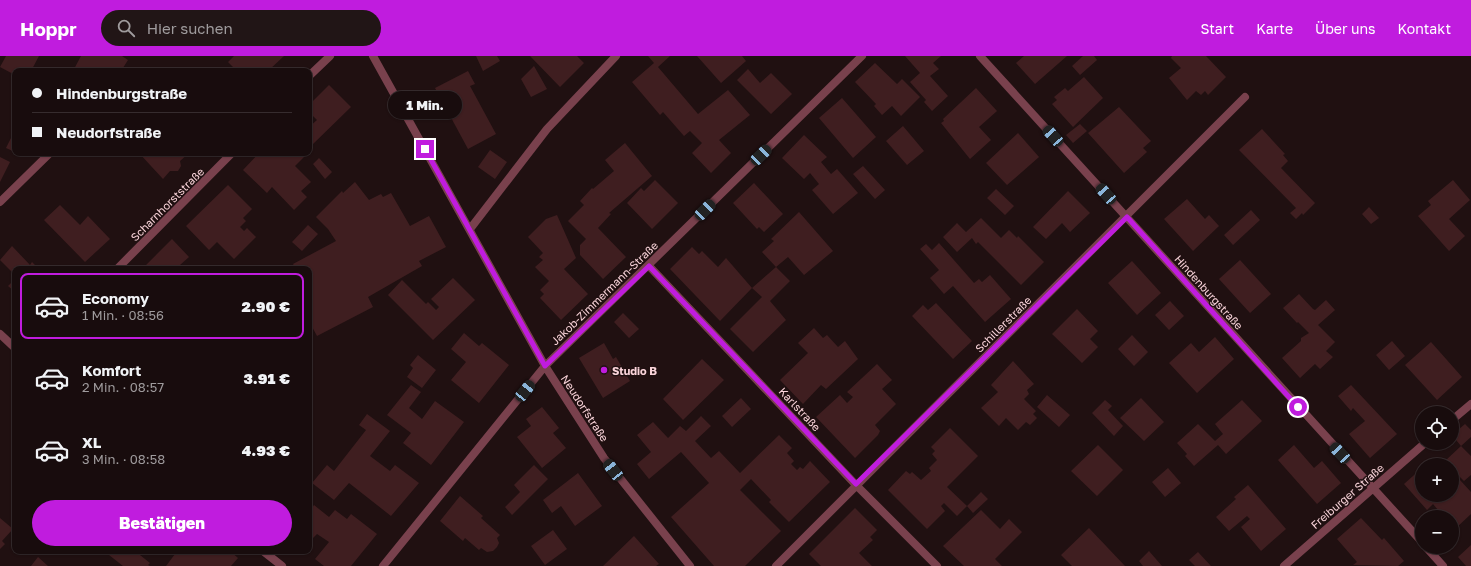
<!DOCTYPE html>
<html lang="de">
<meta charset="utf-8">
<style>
:root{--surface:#180c0d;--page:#211516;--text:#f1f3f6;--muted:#9f9b9d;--line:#362c2e;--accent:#c01cde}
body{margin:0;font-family:"Golos Text",sans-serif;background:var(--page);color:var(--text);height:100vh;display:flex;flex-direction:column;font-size:15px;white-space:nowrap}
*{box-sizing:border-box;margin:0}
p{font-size:13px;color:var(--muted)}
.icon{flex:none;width:22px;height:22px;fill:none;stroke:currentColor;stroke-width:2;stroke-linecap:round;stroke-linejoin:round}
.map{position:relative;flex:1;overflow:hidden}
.details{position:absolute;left:12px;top:210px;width:300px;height:288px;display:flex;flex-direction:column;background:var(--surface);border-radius:8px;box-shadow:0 1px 3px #0004,0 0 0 1px var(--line)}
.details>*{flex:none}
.banner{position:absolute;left:12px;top:12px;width:300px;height:88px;border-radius:8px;box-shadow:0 1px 3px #0004,0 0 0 1px var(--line);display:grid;align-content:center;height:88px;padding:0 20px;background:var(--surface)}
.controls{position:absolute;left:1415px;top:350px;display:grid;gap:8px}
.controls a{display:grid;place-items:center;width:44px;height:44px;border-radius:50%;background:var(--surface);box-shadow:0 1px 3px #0004,0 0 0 1px var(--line);font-size:20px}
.end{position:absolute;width:18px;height:18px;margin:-9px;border:5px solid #c01cde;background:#fff;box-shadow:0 0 0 2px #fff}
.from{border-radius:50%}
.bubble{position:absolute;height:28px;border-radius:14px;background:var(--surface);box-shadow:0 1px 3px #0004,0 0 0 1px var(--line);font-size:13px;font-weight:800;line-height:28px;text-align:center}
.car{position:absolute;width:12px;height:24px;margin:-12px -6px;border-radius:5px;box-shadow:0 0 3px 1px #0007;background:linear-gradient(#222 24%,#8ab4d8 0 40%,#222 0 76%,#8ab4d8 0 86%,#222 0)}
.banner b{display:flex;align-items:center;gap:14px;height:38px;font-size:15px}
.banner b+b{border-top:1px solid var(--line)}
.banner i{width:10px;height:10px;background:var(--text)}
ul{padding:7px 0 0;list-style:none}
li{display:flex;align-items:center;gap:12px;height:66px;margin:0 8px 6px;padding:0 12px;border:2px solid transparent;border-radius:8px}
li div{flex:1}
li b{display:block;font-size:15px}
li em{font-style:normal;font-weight:800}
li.on{border-color:var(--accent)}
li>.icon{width:36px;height:36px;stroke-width:1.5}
.action{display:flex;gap:8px;margin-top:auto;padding:8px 20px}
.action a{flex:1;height:46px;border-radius:24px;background:var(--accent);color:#fff;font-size:16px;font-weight:800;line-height:46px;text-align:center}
header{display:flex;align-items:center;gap:24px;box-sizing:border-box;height:56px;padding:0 20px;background:var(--accent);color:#fff}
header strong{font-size:19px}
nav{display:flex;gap:22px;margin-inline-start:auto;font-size:14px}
.search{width:280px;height:36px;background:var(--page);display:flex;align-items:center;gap:10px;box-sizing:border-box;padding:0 14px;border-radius:22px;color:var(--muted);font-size:15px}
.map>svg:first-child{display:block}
</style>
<header>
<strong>Hoppr</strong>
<div class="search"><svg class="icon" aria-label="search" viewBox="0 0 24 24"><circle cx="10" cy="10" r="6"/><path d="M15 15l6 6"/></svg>Hier suchen</div>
<nav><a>Start</a><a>Karte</a><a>Über uns</a><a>Kontakt</a></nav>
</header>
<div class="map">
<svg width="1471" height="510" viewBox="0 0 1471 510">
<rect width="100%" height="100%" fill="#201011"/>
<path fill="#3f1e20" d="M6 0H39L31 15H15V19L0 11Z
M81 0H122L128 4 121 15H73Z
M234 0H284L268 15H237L228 6Z
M476 0H497L500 5 483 15Z
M530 0H577L584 7 560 31Z
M648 0H670L658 11 698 58 728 34 750 59 719 84 731 97 711 117 692 97 702 87 690 75 684 80 663 56 660 59 632 26 654 7Z
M697 0H742L746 5 721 27Z
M905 0H941L933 7 939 13 930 20 948 40 932 55 924 46 926 44 910 26 920 17Z
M1024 0H1067L1035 28 1016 7Z
M1083 0H1094L1097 4 1080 19 1072 10Z
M1172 0H1206L1226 21 1208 39 1205 35 1201 39 1196 35 1187 44 1169 22 1181 12 1171 2Z
M875 7 897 28 902 23 920 41 901 60 892 50 882 59 874 50 876 48 855 26Z
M534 10 547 33 531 41 521 23Z
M748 13 760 27 771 17 792 38 771 58 737 24Z
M468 15 475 28 470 30 496 78 468 93 435 32Z
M1084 21 1103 42 1073 71 1052 48 1057 44 1054 41 1065 32 1068 35Z
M329 29 351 51 312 89 309 86V71L317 64 309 56V49Z
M976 32 997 55 979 71 991 84 970 103 941 67 944 65 943 63Z
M842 42 876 81 853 102 819 62Z
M1119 51 1151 85 1143 92 1147 96 1124 117 1088 77Z
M1080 68 1087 75 1073 87 1066 79Z
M903 70 924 95 907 109 886 85Z
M1262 73 1285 98 1283 99 1288 105 1281 112 1315 147 1303 159 1302 157 1296 163 1290 157 1296 152 1239 94Z
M15 74V96L6 92Z
M1018 77 1039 101 1007 129 986 107Z
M804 79 827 101 821 106 831 118 837 113 858 137 833 158 812 134 819 128 810 117 804 123 782 102Z
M625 87 652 120 609 157 611 158 598 172 626 201 603 223 580 199V189L586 183 568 165 584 149 580 145 592 132 593 133 614 115 605 104Z
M490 94 507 106 495 123 478 111Z
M139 97H187L188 98 180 105 181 110 178 115H170L163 123Z
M259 97H300L304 101 295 110 311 126 301 135 307 141 294 154 272 131 267 137 243 114Z
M0 101 10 106 0 126Z
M319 102 332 116 325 123 313 108Z
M863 110 885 134 875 143 853 118Z
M655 124 678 147 652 173 627 147 641 132 644 135Z
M1453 124 1470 144 1449 163 1465 180 1449 195 1418 160 1431 149 1428 145Z
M355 126 369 144 381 138 383 141 391 137 410 170 429 160 446 191 419 205 422 210 368 241 373 251 317 280 309 265V213H296L293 208 336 185 328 173 316 161 342 135 343 137Z
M754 127 783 158 764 176 759 171 757 173 733 147Z
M228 129 252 153 243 162 246 165 240 171 244 175 247 172 256 181 234 203 217 186 209 194 186 170Z
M996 133 1014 150 1005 159 987 142Z
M1068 135 1090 157 1070 176 1062 167 1046 183 1033 171Z
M1187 143 1205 163 1209 159 1219 170 1193 195 1164 163Z
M60 149 80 169 88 160 110 183 85 206 44 164Z
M1369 151 1379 162 1371 168 1362 158Z
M1251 154 1260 164 1233 189 1224 179Z
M799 156 833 195 804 219 788 201 776 211 790 225 770 245 786 264 753 296 730 273 762 241 752 232 720 265 670 213 692 191 699 198 702 195 718 211 726 202 752 232 776 211 762 196 774 185 771 183Z
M557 159 576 202 564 213 588 238 561 264 540 242 544 238 540 234 549 225 535 211 543 204 539 201 543 197 528 181 546 163Z
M981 162 1001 182 1009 174 1017 182 1018 180 1044 206 1021 229 978 186 976 188 972 182 957 196 943 181 957 167 966 176Z
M308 169 318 178 302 195 292 186Z
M172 183 189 201 180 209 183 213H142Z
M939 187 974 227 979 223 982 226 990 219 1011 243 985 266 953 230 944 238 930 222 939 214 920 193 926 188 932 194Z
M12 190 30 209 32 206 39 213H15V219L0 204Z
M1240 204 1271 238 1250 257 1219 223Z
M1132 205 1161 237 1137 259 1108 227Z
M453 222 475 244 433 284 388 239 402 224 426 248 428 246 436 254 439 251 431 243Z
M15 223V236L8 230Z
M1299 238 1313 253 1315 254 1326 244 1335 254 1318 269 1335 286 1326 295 1333 301 1320 313 1315 308 1300 322 1282 302 1301 285V282L1309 277 1298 266 1297 267 1283 252Z
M1170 245 1184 260 1169 274 1155 259Z
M936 247 972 285 953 303 912 260 923 249 928 254Z
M1077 253 1098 275 1090 283 1098 291 1082 307 1052 278Z
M623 257 639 273 629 282 614 266Z
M814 272 823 282 827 279 838 291 845 285 858 303 826 333 821 329 803 348 780 324 808 297 798 287Z
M464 277 479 290 482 287 509 309 479 347 451 324 466 306 451 293Z
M1132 279 1148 296 1134 310 1118 293Z
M1215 281 1234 303 1197 337 1169 307 1191 287 1199 296Z
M1392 285 1405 300 1389 314 1376 299Z
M1431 286 1462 321 1437 344 1405 309Z
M604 287 613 303 616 301 630 325 603 342 579 302Z
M418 299 436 314 422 332 407 321 413 312 410 309Z
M702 303 724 324 683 364 663 343Z
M1013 305 1034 328 1027 334 1029 338 1024 343 1036 355 1033 358 1037 362 1030 369 1026 366 1018 374 1006 362 999 370 981 352 998 336 991 329Z
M877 308 892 324 882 333 896 348 875 369 880 375 878 379 855 402 816 361 840 339 847 347 853 341 847 336Z
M411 329 421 336 409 352 422 363 435 345 464 366 431 409 403 387 411 377 387 359Z
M1351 329 1397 378 1370 402 1349 378 1365 365 1353 352 1351 355 1338 340Z
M1047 339 1070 359 1059 371 1037 351Z
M741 342 751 353 732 371 722 360Z
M1141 342 1164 366 1144 385 1120 362Z
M1105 344 1112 350 1108 354 1123 370 1114 380 1092 357Z
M1242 344 1262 365 1226 398 1218 389 1194 410 1185 400 1187 398 1177 387 1198 368 1215 385 1223 378 1215 368Z
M542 351 559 372 553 377 566 392 542 412 517 381 531 370 526 363Z
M367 358 390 375 370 400 390 415 395 409 419 427 391 460 349 427 334 444 312 427 327 409 334 415 366 374 359 369Z
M701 360 711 370 695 385 711 402 719 395 740 417 779 379 792 392 787 397 794 405 791 408 797 414 800 411 803 413 810 405 830 426 789 466 769 446 771 444 751 423 740 434 781 475 745 510H714L671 461 709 427 681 396 649 423 637 408 651 396 637 379 653 366 668 382 680 370 686 375Z
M1465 368 1471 374V381L1461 390 1471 400V419L1464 425 1452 413V409H1449L1445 405 1461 390 1452 379Z
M950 372 978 400 947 431 967 450 957 460 944 447 941 450 945 455 927 473 888 434 906 415 910 418 912 416 921 424 931 415 929 412 937 404 932 398 935 395 931 391Z
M1098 389 1123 414 1097 440 1071 415Z
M1294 389 1314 412 1322 405 1341 427 1317 448 1278 404Z
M534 409 548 423 512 459 505 451 520 436 514 429Z
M1168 412 1181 427 1165 441 1152 426Z
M1422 412V439H1452V431L1460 424 1471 436V458L1455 473 1452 470V461H1444L1433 448 1427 454 1404 428Z
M578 417 602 450 575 470 561 450 552 457 543 444Z
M1248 429 1286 473 1261 495 1241 471 1250 463 1247 460 1229 475 1216 461 1236 443 1234 441Z
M981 436 988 443 973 457 967 450Z
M460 440 483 460 481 462 500 479 497 482 499 487 497 491 493 495 487 496 481 492 479 494 465 482 463 485 440 465Z
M314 449 329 461 335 454 347 463 351 458 377 478 351 510H324L315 503 329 486 317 478 313 482 309 479V456Z
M855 452 877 474 870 481 873 484 859 497 872 510H821L809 498Z
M981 454 1000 473 1009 463 1022 476 995 503 1002 510H964L943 490Z
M0 462 13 473 2 485 5 488 0 493Z
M1361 462 1382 484 1384 482 1404 505 1398 510 1353 509 1357 506 1337 483Z
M1089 472 1125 510H1072L1061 499Z
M553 474 567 493 545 509 531 490Z
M634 480 659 508 656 510H603Z
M1471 489V510H1466L1458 501Z
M112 495H135L150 507 148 509 150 510H123L109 499Z
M172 495H230L238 502 231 510H166L175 498Z
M1149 495 1162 510H1143L1139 505Z
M1198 496 1211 510H1195L1189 504Z
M38 501 48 510H31Z"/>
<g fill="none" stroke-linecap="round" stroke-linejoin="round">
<path stroke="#79414d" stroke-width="8" d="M0 146 50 97
M470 173 547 73 616 0"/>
<path stroke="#79414d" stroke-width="8" d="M373 0 545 310 604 402 690 510
M980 0 1422 486
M309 20 330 0
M649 210 856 429 937 510
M117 213 232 97
M0 278 15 292
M1452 364 1471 348
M1426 491 1443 510
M263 495 282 510
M383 510 545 310 862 0
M776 510 1245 41
M1284 510 1425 387"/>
</g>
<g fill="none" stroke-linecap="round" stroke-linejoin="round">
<path stroke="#c01cde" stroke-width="5" d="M425 93 545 310 649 210 856 428 1127 161 1298 351"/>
</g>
<circle fill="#c01cde" stroke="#201011" stroke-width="1.5" cx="604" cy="314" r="4"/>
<g text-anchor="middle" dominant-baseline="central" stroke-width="3" stroke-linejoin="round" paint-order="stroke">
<g font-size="11" fill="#fad4da" stroke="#201011">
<text transform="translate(167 148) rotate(-45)">Scharnhorststraße</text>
<text transform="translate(1209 236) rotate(48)">Hindenburgstraße</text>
<text transform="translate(604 237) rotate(-44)">Jakob-Zimmermann-Straße</text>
<text transform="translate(1003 268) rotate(-45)">Schillerstraße</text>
<text transform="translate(585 352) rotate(57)">Neudorfstraße</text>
<text transform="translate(800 353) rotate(47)">Karlstraße</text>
<text transform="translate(1347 440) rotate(-41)">Freiburger Straße</text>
</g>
<g font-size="11" font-weight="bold" fill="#fad4da" stroke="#201011" text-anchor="start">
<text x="612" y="314">Studio B</text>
</g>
</g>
</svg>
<div class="controls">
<a><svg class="icon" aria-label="locate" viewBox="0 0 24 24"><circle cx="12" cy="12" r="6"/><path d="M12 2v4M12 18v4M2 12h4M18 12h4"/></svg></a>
<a>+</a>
<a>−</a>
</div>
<i class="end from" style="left:1298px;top:351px"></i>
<i class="end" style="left:425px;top:93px"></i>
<div class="bubble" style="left:388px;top:35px;width:74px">1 Min.</div>
<i class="car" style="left:1053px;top:80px;rotate:318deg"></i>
<i class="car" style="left:761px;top:99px;rotate:46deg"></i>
<i class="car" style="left:1106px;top:138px;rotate:318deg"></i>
<i class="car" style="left:705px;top:154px;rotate:45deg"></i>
<i class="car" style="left:525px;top:335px;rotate:39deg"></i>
<i class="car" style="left:1340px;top:397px;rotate:317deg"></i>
<i class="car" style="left:613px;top:414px;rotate:322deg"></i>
<div class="banner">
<b><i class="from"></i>Hindenburgstraße</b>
<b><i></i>Neudorfstraße</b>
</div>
<section class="details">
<ul>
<li class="on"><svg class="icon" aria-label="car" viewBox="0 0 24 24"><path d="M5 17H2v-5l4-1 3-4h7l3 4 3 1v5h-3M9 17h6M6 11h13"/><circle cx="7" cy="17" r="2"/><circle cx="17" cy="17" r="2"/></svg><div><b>Economy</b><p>1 Min. · 08:56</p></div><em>2.90 €</em></li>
<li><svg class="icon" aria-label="car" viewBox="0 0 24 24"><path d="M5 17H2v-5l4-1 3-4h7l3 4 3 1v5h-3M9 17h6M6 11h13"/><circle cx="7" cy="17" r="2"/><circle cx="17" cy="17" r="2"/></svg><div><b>Komfort</b><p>2 Min. · 08:57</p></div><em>3.91 €</em></li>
<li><svg class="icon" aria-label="car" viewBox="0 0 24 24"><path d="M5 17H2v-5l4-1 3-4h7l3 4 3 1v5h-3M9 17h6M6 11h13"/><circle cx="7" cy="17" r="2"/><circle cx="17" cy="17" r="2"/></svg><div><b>XL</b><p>3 Min. · 08:58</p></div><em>4.93 €</em></li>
</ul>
<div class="action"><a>Bestätigen</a></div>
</section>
</div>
